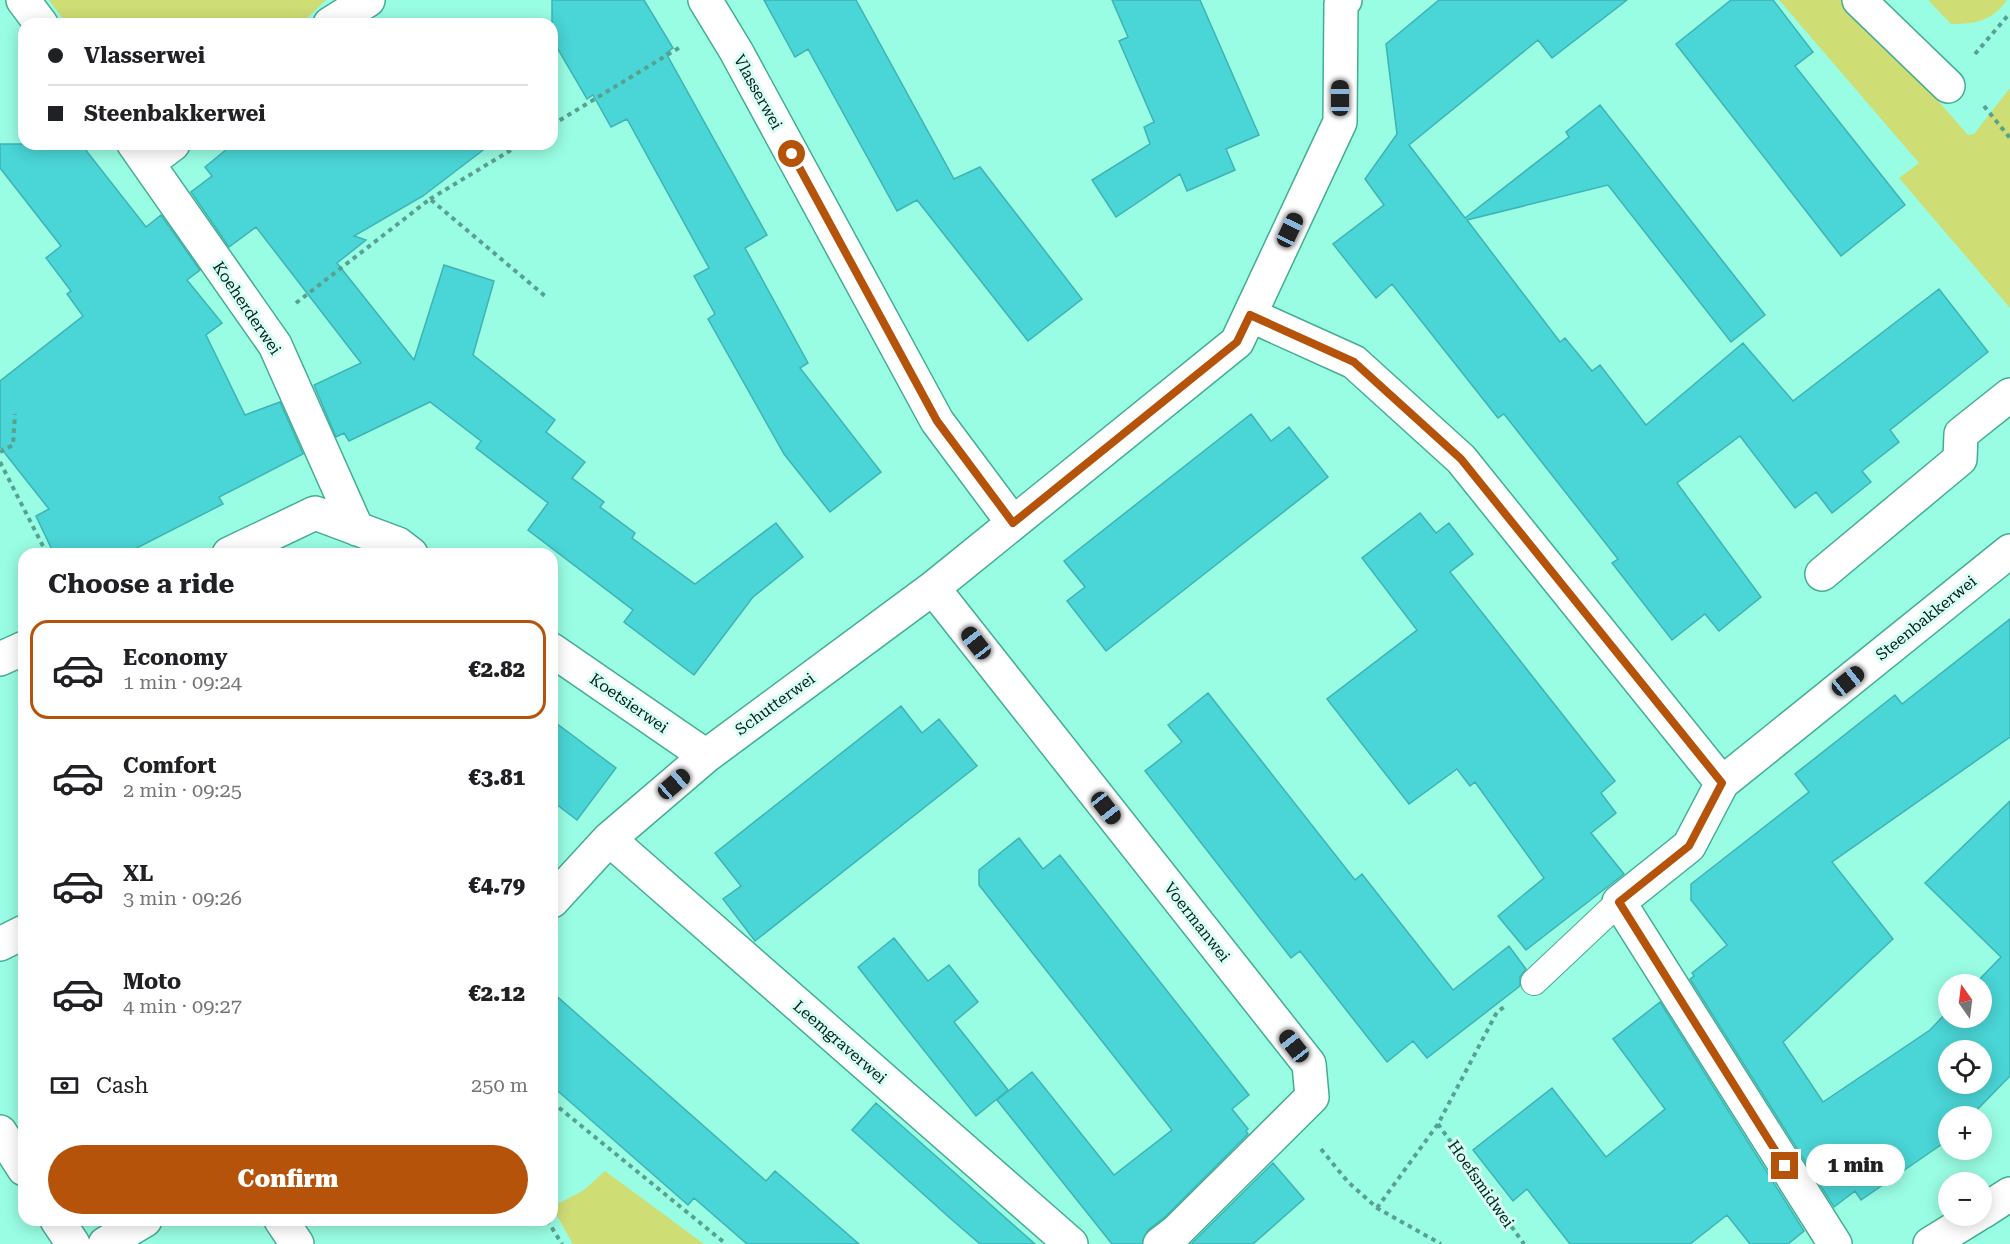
<!DOCTYPE html>
<meta charset="utf-8">
<style>
:root{--surface:#fff;--page:#f6f6f6;--text:#202124;--muted:#757577;--line:#e0e0e0;--accent:#b45309}
body{margin:0;font-family:"Roboto Serif",serif;background:var(--page);color:var(--text);height:100vh;display:flex;flex-direction:column;font-size:22px;white-space:nowrap}
*{box-sizing:border-box;margin:0}
p{font-size:20px;color:var(--muted)}
.icon{flex:none;width:33px;height:33px;fill:none;stroke:currentColor;stroke-width:2;stroke-linecap:round;stroke-linejoin:round}
.map{position:relative;flex:1;overflow:hidden}
.sheet{position:absolute;left:18px;top:548px;width:540px;height:678px;display:flex;flex-direction:column;background:var(--surface);border-radius:18px;box-shadow:0 3px 15px #0003}
.sheet>*{flex:none}
.guide{position:absolute;left:18px;top:18px;width:540px;height:132px;border-radius:18px;box-shadow:0 3px 15px #0003;display:grid;align-content:center;height:132px;padding:0 30px;background:var(--surface)}
.needle{width:39px;rotate:346deg}
.fabs{position:absolute;left:1938px;top:974px;display:grid;gap:12px}
.fabs a{display:grid;place-items:center;width:54px;height:54px;border-radius:50%;background:var(--surface);box-shadow:0 3px 15px #0003;font-size:30px}
.end{position:absolute;width:27px;height:27px;margin:-14px;border:8px solid #b45309;background:#fff;box-shadow:0 0 0 3px #fff}
.from{border-radius:50%}
.bubble{position:absolute;height:42px;border-radius:21px;background:var(--surface);box-shadow:0 3px 15px #0003;font-size:20px;font-weight:800;line-height:42px;text-align:center}
.car{position:absolute;width:18px;height:36px;margin:-18px -9px;border-radius:8px;box-shadow:0 0 4px 2px #0007;background:linear-gradient(#222 24%,#8ab4d8 0 40%,#222 0 76%,#8ab4d8 0 86%,#222 0)}
.guide b{display:flex;align-items:center;gap:21px;height:57px;font-size:22px}
.guide b+b{border-top:2px solid var(--line)}
.guide i{width:15px;height:15px;background:var(--text)}
ul{padding:0;list-style:none}
li{display:flex;align-items:center;gap:18px;height:99px;margin:0 12px 9px;padding:0 18px;border:3px solid transparent;border-radius:18px}
li div{flex:1}
li b{display:block;font-size:22px}
li em{font-style:normal;font-weight:800}
li.on{border-color:var(--accent)}
li>.icon{width:54px;height:54px;stroke-width:1.5}
h2{padding:0 30px;font-size:27px;line-height:72px}
.pay{display:flex;align-items:center;gap:15px;height:66px;padding:0 30px;font-size:22px}
.pay p{margin-inline-start:auto}
.action{display:flex;gap:12px;margin-top:auto;padding:12px 30px}
.action a{flex:1;height:69px;border-radius:36px;background:var(--accent);color:#fff;font-size:24px;font-weight:800;line-height:69px;text-align:center}
.map>svg:first-child{display:block}
</style>
<div class="map">
<svg width="2010" height="1244" viewBox="0 0 2010 1244">
<rect width="100%" height="100%" fill="#99fde3"/>
<path fill="#cfdd75" d="M49 0H326L301 24H67Z
M1779 0H1850L1968 135 1974 134 2010 88V308L1899 178 1919 163Z
M1928 0H2007C1992 21 1976 24 1951 24Z
M605 1171 704 1244H573L552 1207 584 1190Z"/>
<path fill="#4ad5d6" stroke="#3fb3b4" stroke-width="1.5" fill-rule="evenodd" d="M552 0H644L673 48 666 53 767 235 745 248 808 363 800 368 881 472 830 512 784 454 708 319 715 314 694 276 709 268 627 119 611 127 593 95 587 99 552 39Z
M764 0H856L954 179 980 167 1082 299 1028 341 917 200 897 211 808 49 795 57Z
M1112 0H1200L1259 135 1226 149 1235 170 1187 191 1180 174 1116 217 1092 180 1150 144 1144 127 1154 122 1119 41 1128 37Z
M1439 0H1627L1552 58 1538 40 1409 145 1465 218 1569 137 1566 132 1600 105 1765 315 1731 342 1608 185 1467 220 1560 342 1565 338 1592 371 1600 365 1646 425 1743 343 1793 401 1939 289 1988 352 1890 430 1899 442 1862 471 1871 482 1832 513 1816 492 1795 508 1740 436 1677 483 1761 597 1719 631 1705 614 1672 640 1612 563 1618 559 1504 414 1498 418 1392 284 1376 298 1333 244 1384 205 1365 179 1397 134 1386 44Z
M1731 0H1773L1813 52 1795 66 1905 205 1841 256 1676 44Z
M0 144H81L146 227 161 215 200 270 187 280 222 323 206 335 245 415 280 402 303 454 219 497 223 504 125 554H54L36 516 49 509 0 447V381L83 316 67 294 71 291 46 258 61 246 0 168Z
M233 144H491L423 196 354 236 366 240 337 263 414 360 444 265 494 281 473 355 555 420 546 432 585 462 572 478 604 502 600 507 635 533 632 538 695 584 776 523 803 557 753 597 694 675 624 622 633 610 528 530 548 503 476 448 481 441 430 402 349 441 344 433 336 437 314 385 361 363 256 227 229 247 191 192 212 176 205 167Z
M1251 414 1271 441 1289 427 1328 477 1106 651 1067 601 1085 587 1064 561Z
M1420 513 1436 533 1449 523 1473 554 1450 572 1615 781 1601 793 1616 813 1591 833 1624 874 1526 950 1498 916 1544 878 1475 782 1470 786 1457 769 1409 804 1327 699 1417 630 1362 558Z
M2010 619V737L1832 862 1893 939 1783 1042 1823 1102 1930 1030 1948 1011V1017H1982V984H1975L2001 957 1925 883 2010 801V1076L1971 1116H1948V1139L1945 1142 1861 1200 1855 1191 1834 1207 1690 979 1694 976 1692 973 1727 945 1691 900V884L1809 792 1795 774 1895 695 1902 704ZM1948 1050H1982V1083H1948Z
M1208 693 1355 880 1362 874 1453 990 1509 946 1526 969 1520 977V986L1427 1058 1413 1041 1387 1062 1300 951 1291 958 1145 771 1182 742 1168 725Z
M901 706 922 733 939 719 977 766 755 941 723 899 741 886 715 853Z
M552 720 616 768 577 820 552 801Z
M1019 838 1043 869 1060 855 1249 1095 1232 1109 1248 1129 1246 1131 1248 1134 1165 1217 1148 1230 1142 1244H1112L997 1100 1032 1072 1114 1175 1172 1130 979 885V870Z
M894 938 928 981 949 965 978 1002 954 1022 1008 1090 976 1116 858 967Z
M552 992 766 1181 775 1171 859 1244H747L694 1198 688 1205 552 1086Z
M1660 1002 1804 1231 1788 1244H1750L1727 1215 1690 1244H1570L1527 1189 1513 1201 1473 1150 1552 1088 1606 1157 1665 1109 1613 1039Z
M876 1103 1035 1244H980L951 1219 852 1130Z
M1273 1163 1304 1199 1253 1244H1191Z"/>
<g fill="none" stroke-linecap="round" stroke-linejoin="round">
<g stroke="#45ac94" stroke-width="28">
<path id="lane" d="M1534 982 1619 902"/>
</g>
<g stroke="#45ac94" stroke-width="36">
<path id="street" d="M23 0 41 24
M705 0 736 51 937 421 1013 523
M1859 0 1948 86
M330 24 368 0
M134 144 275 345 357 529
M148 163 173 144
M1250 315 1354 362 1461 459 1722 783
M229 554 315 513 398 544 411 554
M1822 574 1960 459 1961 434 2010 395
M933 588 1309 1064 1312 1097 1177 1231 1160 1244
M552 650 706 756
M0 659 24 648
M609 839 1071 1244
M552 901 609 839 706 756 933 588 1237 342 1340 122 1341 4 1345 0
M0 944 24 932
M0 1132 24 1169
M1982 1212 2010 1194
M57 1220 73 1244
M281 1220 297 1244
M105 1244 145 1220
M1835 1244 1619 902 1689 846 1722 783 2010 551
M1930 1244 1977 1215"/>
</g>
<path stroke="#59a18f" stroke-width="4" stroke-dasharray="4.5 4.5" stroke-linecap="butt" d="M1975 54 2010 13
M1984 106 2010 138
M552 125 682 46
M430 199 521 144
M296 303 430 199 545 296
M0 452 13 445 15 414
M0 462 47 554
M552 1102 726 1244
M1438 1124 1524 1244
M1321 1149 1348 1182 1377 1208 1441 1244
M1377 1208 1438 1124 1497 1012 1504 1007
M547 1220 562 1244"/>
<use href="#lane" stroke="#fff" stroke-width="26"/>
<use href="#street" stroke="#fff" stroke-width="33"/>
</g>
<g fill="none" stroke-linecap="round" stroke-linejoin="round">
<path stroke="#b45309" stroke-width="8" d="M792 154 937 421 1013 523 1237 342 1250 315 1354 362 1461 459 1722 783 1689 846 1619 902 1785 1166"/>
</g>
<g text-anchor="middle" dominant-baseline="central" stroke-width="6" stroke-linejoin="round" paint-order="stroke">
<g font-size="16" fill="#01221b" stroke="#d9fef3">
<text transform="translate(758 92) rotate(61)">Vlasserwei</text>
<text transform="translate(247 308) rotate(56)">Koeherderwei</text>
<text transform="translate(1926 618) rotate(-39)">Steenbakkerwei</text>
<text transform="translate(629 703) rotate(35)">Koetsierwei</text>
<text transform="translate(775 704) rotate(-36)">Schutterwei</text>
<text transform="translate(1197 922) rotate(52)">Voermanwei</text>
<text transform="translate(840 1042) rotate(41)">Leemgraverwei</text>
<text transform="translate(1481 1184) rotate(55)">Hoefsmidwei</text>
</g>
</g>
</svg>
<div class="fabs">
<a><svg class="needle" viewBox="-14 -14 28 28"><path d="M0-13l5 13h-10z" fill="#e53935"/><path d="M0 13l5-13h-10z" fill="#757577"/></svg></a>
<a><svg class="icon" aria-label="locate" viewBox="0 0 24 24"><circle cx="12" cy="12" r="6"/><path d="M12 2v4M12 18v4M2 12h4M18 12h4"/></svg></a>
<a>+</a>
<a>−</a>
</div>
<i class="end from" style="left:792px;top:154px"></i>
<i class="end" style="left:1785px;top:1166px"></i>
<div class="bubble" style="left:1806px;top:1144px;width:99px">1 min</div>
<i class="car" style="left:1340px;top:98px;rotate:0deg"></i>
<i class="car" style="left:1290px;top:230px;rotate:25deg"></i>
<i class="car" style="left:976px;top:643px;rotate:322deg"></i>
<i class="car" style="left:1848px;top:681px;rotate:51deg"></i>
<i class="car" style="left:674px;top:784px;rotate:49deg"></i>
<i class="car" style="left:1106px;top:808px;rotate:142deg"></i>
<i class="car" style="left:1294px;top:1046px;rotate:322deg"></i>
<div class="guide">
<b><i class="from"></i>Vlasserwei</b>
<b><i></i>Steenbakkerwei</b>
</div>
<section class="sheet">
<h2>Choose a ride</h2>
<ul>
<li class="on"><svg class="icon" aria-label="car" viewBox="0 0 24 24"><path d="M5 17H2v-5l4-1 3-4h7l3 4 3 1v5h-3M9 17h6M6 11h13"/><circle cx="7" cy="17" r="2"/><circle cx="17" cy="17" r="2"/></svg><div><b>Economy</b><p>1 min · 09:24</p></div><em>€2.82</em></li>
<li><svg class="icon" aria-label="car" viewBox="0 0 24 24"><path d="M5 17H2v-5l4-1 3-4h7l3 4 3 1v5h-3M9 17h6M6 11h13"/><circle cx="7" cy="17" r="2"/><circle cx="17" cy="17" r="2"/></svg><div><b>Comfort</b><p>2 min · 09:25</p></div><em>€3.81</em></li>
<li><svg class="icon" aria-label="car" viewBox="0 0 24 24"><path d="M5 17H2v-5l4-1 3-4h7l3 4 3 1v5h-3M9 17h6M6 11h13"/><circle cx="7" cy="17" r="2"/><circle cx="17" cy="17" r="2"/></svg><div><b>XL</b><p>3 min · 09:26</p></div><em>€4.79</em></li>
<li><svg class="icon" aria-label="car" viewBox="0 0 24 24"><path d="M5 17H2v-5l4-1 3-4h7l3 4 3 1v5h-3M9 17h6M6 11h13"/><circle cx="7" cy="17" r="2"/><circle cx="17" cy="17" r="2"/></svg><div><b>Moto</b><p>4 min · 09:27</p></div><em>€2.12</em></li>
</ul>
<div class="pay"><svg class="icon" aria-label="cash" viewBox="0 0 24 24"><path d="M3 7h18v10H3z"/><circle cx="12" cy="12" r="2"/></svg>Cash<p>250 m</p></div>
<div class="action"><a>Confirm</a></div>
</section>
</div>
